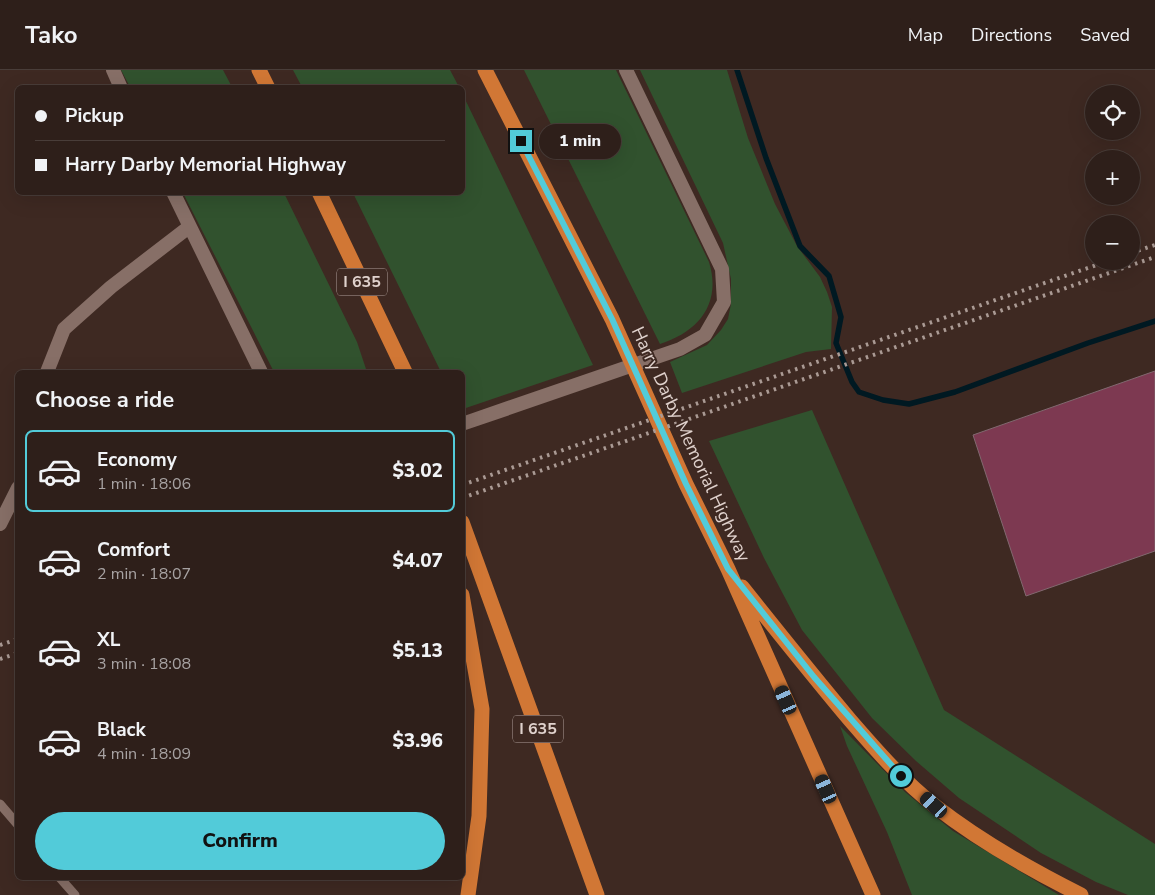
<!DOCTYPE html>
<meta charset="utf-8">
<style>
:root{--surface:#2e1f1a;--page:#3a2c27;--text:#f1f3f6;--muted:#a7a2a2;--line:#493d39;--accent:#52cbd9}
body{margin:0;font-family:"Nunito Sans",sans-serif;background:var(--page);color:var(--text);height:100vh;display:flex;flex-direction:column;font-size:19px;white-space:nowrap}
*{box-sizing:border-box;margin:0}
p{font-size:16px;color:var(--muted)}
.icon{flex:none;width:28px;height:28px;fill:none;stroke:currentColor;stroke-width:2;stroke-linecap:round;stroke-linejoin:round}
.map{position:relative;flex:1;overflow:hidden}
.sheet{position:absolute;left:15px;top:300px;width:450px;height:510px;display:flex;flex-direction:column;background:var(--surface);border-radius:8px;box-shadow:0 5px 20px #0002,0 0 0 1px var(--line)}
.sheet>*{flex:none}
.guide{position:absolute;left:15px;top:15px;width:450px;height:110px;border-radius:8px;box-shadow:0 5px 20px #0002,0 0 0 1px var(--line);display:grid;align-content:center;height:110px;padding:0 20px;background:var(--surface)}
.tools{position:absolute;left:1085px;top:15px;display:grid;gap:10px}
.tools a{display:grid;place-items:center;width:55px;height:55px;border-radius:50%;background:var(--surface);box-shadow:0 5px 20px #0002,0 0 0 1px var(--line);font-size:25px}
.end{position:absolute;width:22px;height:22px;margin:-11px;border:6px solid #52cbd9;background:#111;box-shadow:0 0 0 2px #111}
.from{border-radius:50%}
.bubble{position:absolute;height:35px;border-radius:18px;background:var(--surface);box-shadow:0 5px 20px #0002,0 0 0 1px var(--line);font-size:16px;font-weight:800;line-height:35px;text-align:center}
.car{position:absolute;width:15px;height:30px;margin:-15px -8px;border-radius:6px;box-shadow:0 0 4px 1px #0007;background:linear-gradient(#222 24%,#8ab4d8 0 40%,#222 0 76%,#8ab4d8 0 86%,#222 0)}
.guide b{display:flex;align-items:center;gap:18px;height:48px;font-size:19px}
.guide b+b{border-top:1px solid var(--line)}
.guide i{width:12px;height:12px;background:var(--text)}
ul{padding:0;list-style:none}
li{display:flex;align-items:center;gap:15px;height:82px;margin:0 10px 8px;padding:0 10px;border:2px solid transparent;border-radius:8px}
li div{flex:1}
li b{display:block;font-size:19px}
li em{font-style:normal;font-weight:800}
li.current{border-color:var(--accent)}
li>.icon{width:45px;height:45px;stroke-width:1.5}
h2{padding:0 20px;font-size:22px;line-height:60px}
.action{display:flex;gap:10px;margin-top:auto;padding:10px 20px}
.action a{flex:1;height:58px;border-radius:30px;background:var(--accent);color:#111;font-size:20px;font-weight:800;line-height:58px;text-align:center}
header{display:flex;align-items:center;gap:30px;box-sizing:border-box;height:70px;padding:0 25px;background:var(--surface);border-bottom:1px solid var(--line)}
header strong{font-size:24px}
nav{display:flex;gap:28px;margin-inline-start:auto;font-size:18px}
.map>svg:first-child{display:block}
</style>
<header>
<strong>Tako</strong>
<nav><a>Map</a><a>Directions</a><a>Saved</a></nav>
</header>
<div class="map">
<svg width="1155" height="825" viewBox="0 0 1155 825">
<rect width="100%" height="100%" fill="#3e2922"/>
<path fill="#31522e" d="M121 0H223L232 17H130Z
M293 0H450L459 17H302Z
M524 0H616L709 192C722 234 698 262 660 274Z
M640 0H727L748 68 775 134 797 176 820 207 827 222 832 237 831 279 806 282 682 323 670 292 707 275 721 260 728 249 731 234V209L723 173Z
M463 25 593 295 463 339 462 302H441L353 123 462 122Z
M183 123H284L357 272 367 302H274Z
M812 340 944 640 1155 774V825H1128L1096 812 1041 783 959 728 916 691 872 648 802 560 764 488 709 371Z
M840 656 905 722 953 761 1059 825H912L887 762 847 676Z"/>
<g fill="none" stroke-linecap="round" stroke-linejoin="round">
<path stroke="#001922" stroke-width="5.5" d="M737 0 766 88 800 176 829 206 841 247 836 273 852 312 859 322 883 330 909 334 955 322 1088 273 1155 251"/>
</g>
<path fill="#7d3951" stroke="#826970" d="M1155 301V481L1026 526 973 365Z"/>
<g fill="none" stroke-linecap="round" stroke-linejoin="round">
<path stroke="#876f67" stroke-width="9" d="M0 734 18 755
M60 808 75 825"/>
<path stroke="#876f67" stroke-width="14" d="M113 0 121 18
M173 122 261 302
M47 302 64 259 111 217 189 157
M462 354 680 279 705 265 724 232 722 199 626 0
M0 454 18 418"/>
<path stroke="#d17735" stroke-width="15" d="M259 0 268 18
M485 0 612 249 686 414 728 499 873 825
M319 122 405 302
M462 452 597 825
M742 517C778 562 813 606 850 650 876 680 903 711 935 736 981 772 1029 799 1081 825
M462 525 482 639 479 746 468 825"/>
<path stroke="#aa9a94" stroke-width="4" stroke-dasharray="2.5 5" stroke-linecap="butt" d="M1131 183 1155 175
M462 415 1108 191
M462 428 1155 187
M0 575 18 569
M0 589 18 583"/>
</g>
<g fill="none" stroke-linecap="round" stroke-linejoin="round">
<path stroke="#52cbd9" stroke-width="6" d="M521 71 612 249 686 414 728 499 814 607 901 706"/>
</g>
<g text-anchor="middle" dominant-baseline="central" stroke-width="4" stroke-linejoin="round" paint-order="stroke">
<g fill="#3e2922" stroke="#af9f9a" stroke-width="1">
<rect x="337" y="198.5" width="50" height="27" rx="4"/>
<rect x="513" y="645.5" width="50" height="27" rx="4"/>
</g>
<g font-size="16" font-weight="bold" fill="#e0d2cd">
<text x="362" y="212">I 635</text>
<text x="538" y="659">I 635</text>
</g>
<g font-size="18" fill="#e0d2cd" stroke="#3e2922">
<text transform="translate(691 374) rotate(65)">Harry Darby Memorial Highway</text>
</g>
</g>
</svg>
<div class="tools">
<a><svg class="icon" aria-label="locate" viewBox="0 0 24 24"><circle cx="12" cy="12" r="6"/><path d="M12 2v4M12 18v4M2 12h4M18 12h4"/></svg></a>
<a>+</a>
<a>−</a>
</div>
<i class="end from" style="left:901px;top:706px"></i>
<i class="end" style="left:521px;top:71px"></i>
<div class="bubble" style="left:539px;top:54px;width:82px">1 min</div>
<i class="car" style="left:786px;top:630px;rotate:336deg"></i>
<i class="car" style="left:826px;top:719px;rotate:336deg"></i>
<i class="car" style="left:934px;top:735px;rotate:312deg"></i>
<div class="guide">
<b><i class="from"></i>Pickup</b>
<b><i></i>Harry Darby Memorial Highway</b>
</div>
<section class="sheet">
<h2>Choose a ride</h2>
<ul>
<li class="current"><svg class="icon" aria-label="car" viewBox="0 0 24 24"><path d="M5 17H2v-5l4-1 3-4h7l3 4 3 1v5h-3M9 17h6M6 11h13"/><circle cx="7" cy="17" r="2"/><circle cx="17" cy="17" r="2"/></svg><div><b>Economy</b><p>1 min · 18:06</p></div><em>$3.02</em></li>
<li><svg class="icon" aria-label="car" viewBox="0 0 24 24"><path d="M5 17H2v-5l4-1 3-4h7l3 4 3 1v5h-3M9 17h6M6 11h13"/><circle cx="7" cy="17" r="2"/><circle cx="17" cy="17" r="2"/></svg><div><b>Comfort</b><p>2 min · 18:07</p></div><em>$4.07</em></li>
<li><svg class="icon" aria-label="car" viewBox="0 0 24 24"><path d="M5 17H2v-5l4-1 3-4h7l3 4 3 1v5h-3M9 17h6M6 11h13"/><circle cx="7" cy="17" r="2"/><circle cx="17" cy="17" r="2"/></svg><div><b>XL</b><p>3 min · 18:08</p></div><em>$5.13</em></li>
<li><svg class="icon" aria-label="car" viewBox="0 0 24 24"><path d="M5 17H2v-5l4-1 3-4h7l3 4 3 1v5h-3M9 17h6M6 11h13"/><circle cx="7" cy="17" r="2"/><circle cx="17" cy="17" r="2"/></svg><div><b>Black</b><p>4 min · 18:09</p></div><em>$3.96</em></li>
</ul>
<div class="action"><a>Confirm</a></div>
</section>
</div>
